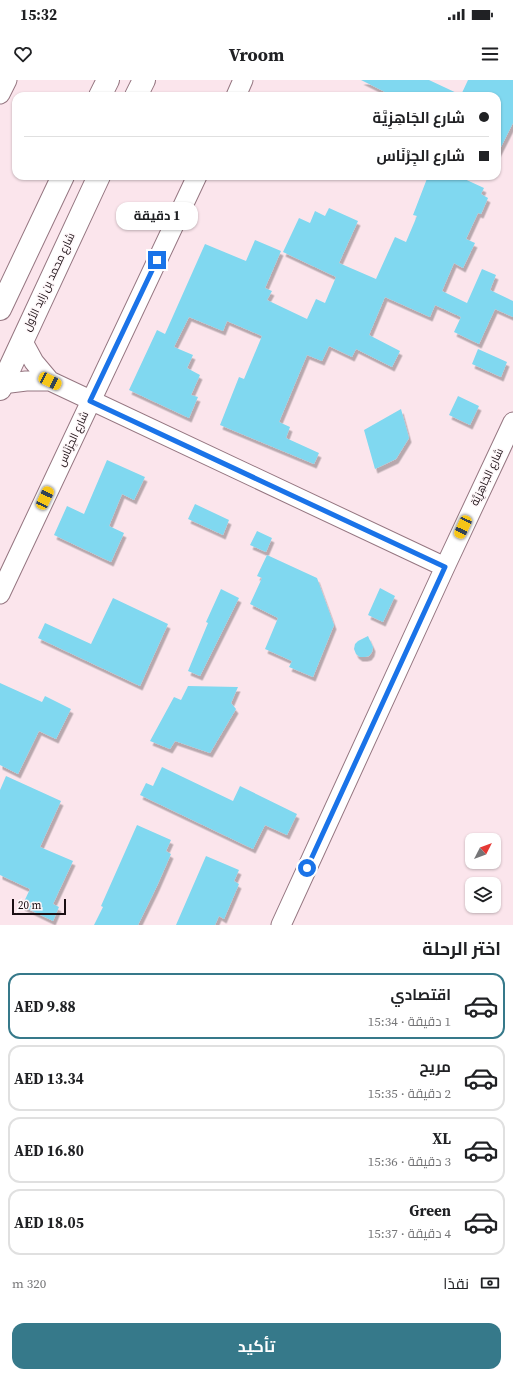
<!DOCTYPE html>
<html lang="ar">
<meta charset="utf-8">
<style>
:root{--surface:#fff;--page:#f6f6f6;--text:#202124;--muted:#757577;--line:#e0e0e0;--accent:#36798a}
body{margin:0;font-family:"Source Serif 4",Cairo,serif;background:var(--page);color:var(--text);direction:rtl;height:100vh;display:flex;flex-direction:column;font-size:15px;white-space:nowrap}
*{box-sizing:border-box;margin:0}
p{font-size:13px;color:var(--muted)}
.icon{flex:none;width:22px;height:22px;fill:none;stroke:currentColor;stroke-width:2;stroke-linecap:round;stroke-linejoin:round}
.map{position:relative;height:845px;overflow:hidden;direction:ltr}
.panel{display:flex;flex-direction:column;background:var(--surface);flex:1}
.panel>*{flex:none}
.top-card{position:absolute;left:12px;top:12px;width:489px;height:88px;border-radius:12px;box-shadow:0 1px 3px #0004;direction:rtl;display:grid;align-content:center;height:88px;padding:0 12px;background:var(--surface)}
.needle{width:26px;rotate:48deg}
.buttons{position:absolute;left:465px;top:753px;display:grid;gap:8px}
.buttons a{display:grid;place-items:center;width:36px;height:36px;border-radius:8px;background:var(--surface);box-shadow:0 1px 3px #0004;font-size:20px}
.scale{position:absolute;left:12px;bottom:10px;width:54px;box-sizing:border-box;padding-left:4px;border:2px solid #1a0e13;border-top:0;font-size:11px;line-height:14px;white-space:nowrap;color:#1a0e13;-webkit-text-stroke:3px #fef7f9;paint-order:stroke}
.end{position:absolute;width:18px;height:18px;margin:-9px;border:5px solid #1a73e8;background:#fff;box-shadow:0 0 0 2px #fff}
.from{border-radius:50%}
.bubble{position:absolute;height:28px;border-radius:12px;background:var(--surface);box-shadow:0 1px 3px #0004;font-size:13px;font-weight:700;line-height:28px;text-align:center;direction:rtl}
.car{position:absolute;width:12px;height:24px;margin:-12px -6px;border-radius:5px;box-shadow:0 0 3px 1px #0007;background:linear-gradient(#f5c518 24%,#345 0 40%,#f5c518 0 76%,#345 0 86%,#f5c518 0)}
.top-card b{display:flex;align-items:center;gap:14px;height:38px;font-size:15px}
.top-card b+b{border-top:1px solid var(--line)}
.top-card i{width:10px;height:10px;background:var(--text)}
ul{padding:0;list-style:none}
li{display:flex;align-items:center;gap:12px;height:66px;margin:0 8px 6px;padding:0 4px;border:2px solid var(--line);border-radius:12px}
li div{flex:1}
li b{display:block;font-size:15px}
li em{font-style:normal;font-weight:700}
li.selected{border-color:var(--accent)}
li>.icon{width:36px;height:36px;stroke-width:1.5}
h2{padding:0 12px;font-size:18px;line-height:48px}
.pay{display:flex;align-items:center;gap:10px;height:44px;padding:0 12px;font-size:15px}
.pay p{margin-inline-start:auto}
.primary-button{display:flex;gap:8px;margin-top:auto;padding:8px 12px}
.primary-button a{flex:1;height:46px;border-radius:12px;background:var(--accent);color:#fff;font-size:16px;font-weight:700;line-height:46px;text-align:center}
.status{display:flex;justify-content:space-between;align-items:center;height:28px;padding:0 20px;background:var(--surface);direction:ltr}
.status svg{height:11px;fill:currentColor}
header{display:flex;justify-content:space-between;align-items:center;height:52px;padding:0 12px;background:var(--surface);font-size:18px;font-weight:700}
.map>svg:first-child{display:block}
</style>
<div class="status"><b>15:32</b><svg viewBox="0 0 49 12"><path d="M0 12V9h3v3zM5 12V6h3v6zM10 12V3h3v9zM15 12V0h3v12zM26 1h20v11H26zM47 4h2v5h-2z"/></svg></div>
<header><svg class="icon" aria-label="menu" viewBox="0 0 24 24"><path d="M4 6h16M4 12h16M4 18h16"/></svg>Vroom<svg class="icon" aria-label="heart" viewBox="0 0 24 24"><path d="M12 20l-8-8c-3-5 5-10 8-4 3-6 11-1 8 4z"/></svg></header>
<div class="map">
<svg width="513" height="845" viewBox="0 0 513 845">
<defs>
<filter id="shadow"><feDropShadow dx="2.5" dy="4.5" stdDeviation="0" flood-color="#0004"/></filter>
</defs>
<rect width="100%" height="100%" fill="#fbe5ec"/>
<path fill="#80d8f0" filter="url(#shadow)" d="M361 0H429L461 15 468 0H513V43L497 75V16H393Z
M428 96H458L484 108 481 114 488 118 481 134 478 133 466 159 475 163 463 188 454 183 442 211 467 223 482 189 496 195 490 210 513 221V237L495 229 479 264 454 252 461 237 435 225 430 237 385 217 369 255 400 271 392 287 356 269 352 277 329 266 322 281 307 275 279 342 290 347 286 358 319 373 314 384 220 345 239 297 244 299 262 256 227 241 223 251 189 237 174 267 193 275 187 288 200 295 191 315 198 317 189 338 129 310 157 250 165 254 205 164 246 181 255 160 281 171 265 208 272 211 267 220 307 239 316 219 325 223 336 197 283 172 299 138 310 143 315 131 325 136 329 128 358 141 339 183 376 199 395 157 406 162 417 136 413 135Z
M478 269 507 282 501 297 472 284Z
M458 316 479 326 470 345 449 335Z
M401 329 409 358 396 379 375 389 364 350Z
M107 380 145 397 134 420 122 414 109 446 124 453 111 482 54 455 67 426 84 434Z
M195 424 229 440 223 455 188 439Z
M257 451 272 458 266 472 250 465Z
M267 475 317 498 334 545 313 597 289 587 292 581 265 569 278 538 250 524 262 498 257 496Z
M380 508 395 516 383 542 368 535Z
M221 509 239 518 200 596 188 591 208 543 206 542Z
M113 518 168 544 140 606 38 558 45 543 91 564Z
M368 556 373 567 372 572 369 576 365 577H360L356 574 354 569 355 564 358 561Z
M0 603 42 622 45 616 71 629 56 659 39 651 18 694 0 685Z
M188 606 238 607 231 623 236 629 210 673 175 661 170 669 150 661 174 617 181 620Z
M162 687 233 721 240 706 297 734 287 755 265 745 253 769 140 715 146 703 153 706Z
M6 696 61 721 40 767 73 781 53 824 59 827 53 841 22 826 30 809 0 795V710Z
M137 745 171 760 166 771 171 774 157 806 138 845H94L103 827 101 826Z
M206 776 239 790 234 801 239 804 224 839 219 836 215 845H176Z"/>
<g fill="none" stroke-linecap="round" stroke-linejoin="round">
<g stroke="#957681" stroke-width="21">
<path id="street" d="M0 14 7 0
M236 16 243 0
M22 260 34 282 50 301 445 487
M2 304 26 301H50
M0 514 197 96
M281 845 445 487 513 342"/>
</g>
<g stroke="#957681" stroke-width="24">
<path id="secondary" d="M100 16 108 0
M136 16 144 0
M0 229 63 96
M0 309 99 96"/>
</g>
<use href="#street" stroke="#fff" stroke-width="19"/>
<use href="#secondary" stroke="#fff" stroke-width="22"/>
</g>
<g fill="none" stroke-linecap="round" stroke-linejoin="round">
<path stroke="#1a73e8" stroke-width="5" d="M157 180 90 321 445 487 307 788"/>
</g>
<g text-anchor="middle" dominant-baseline="central" stroke-width="3" stroke-linejoin="round" paint-order="stroke">
<g font-size="11" fill="#1a0e13" stroke="#fef7f9">
<text transform="translate(49 202) rotate(-65)">شارع محمد بن زايد الأول</text>
<text transform="translate(73 359) rotate(-65)">شارع الجِرْنَاس</text>
<text transform="translate(487 397) rotate(-65)">شارع الجَاهِزِيَّة</text>
</g>
</g>
</svg>
<div class="buttons">
<a><svg class="needle" viewBox="-14 -14 28 28"><path d="M0-13l5 13h-10z" fill="#e53935"/><path d="M0 13l5-13h-10z" fill="#757577"/></svg></a>
<a><svg class="icon" aria-label="layers" viewBox="0 0 24 24"><path d="M12 4l9 5-9 5-9-5zM3 14l9 5 9-5"/></svg></a>
</div>
<div class="scale">20 m</div>
<i class="end from" style="left:307px;top:788px"></i>
<i class="end" style="left:157px;top:180px"></i>
<div class="bubble" style="left:116px;top:122px;width:82px">1 دقيقة</div>
<i class="car" style="left:50px;top:301px;rotate:116deg"></i>
<i class="car" style="left:45px;top:418px;rotate:25deg"></i>
<i class="car" style="left:463px;top:447px;rotate:205deg"></i>
<div class="top-card">
<b><i class="from"></i>شارع الجَاهِزِيَّة</b>
<b><i></i>شارع الجِرْنَاس</b>
</div>
</div>
<section class="panel">
<h2>اختر الرحلة</h2>
<ul>
<li class="selected"><svg class="icon" aria-label="car" viewBox="0 0 24 24"><path d="M5 17H2v-5l4-1 3-4h7l3 4 3 1v5h-3M9 17h6M6 11h13"/><circle cx="7" cy="17" r="2"/><circle cx="17" cy="17" r="2"/></svg><div><b>اقتصادي</b><p>1 دقيقة · 15:34</p></div><em>AED 9.88</em></li>
<li><svg class="icon" aria-label="car" viewBox="0 0 24 24"><path d="M5 17H2v-5l4-1 3-4h7l3 4 3 1v5h-3M9 17h6M6 11h13"/><circle cx="7" cy="17" r="2"/><circle cx="17" cy="17" r="2"/></svg><div><b>مريح</b><p>2 دقيقة · 15:35</p></div><em>AED 13.34</em></li>
<li><svg class="icon" aria-label="car" viewBox="0 0 24 24"><path d="M5 17H2v-5l4-1 3-4h7l3 4 3 1v5h-3M9 17h6M6 11h13"/><circle cx="7" cy="17" r="2"/><circle cx="17" cy="17" r="2"/></svg><div><b>XL</b><p>3 دقيقة · 15:36</p></div><em>AED 16.80</em></li>
<li><svg class="icon" aria-label="car" viewBox="0 0 24 24"><path d="M5 17H2v-5l4-1 3-4h7l3 4 3 1v5h-3M9 17h6M6 11h13"/><circle cx="7" cy="17" r="2"/><circle cx="17" cy="17" r="2"/></svg><div><b>Green</b><p>4 دقيقة · 15:37</p></div><em>AED 18.05</em></li>
</ul>
<div class="pay"><svg class="icon" aria-label="cash" viewBox="0 0 24 24"><path d="M3 7h18v10H3z"/><circle cx="12" cy="12" r="2"/></svg>نقدًا<p>320 m</p></div>
<div class="primary-button"><a>تأكيد</a></div>
</section>
